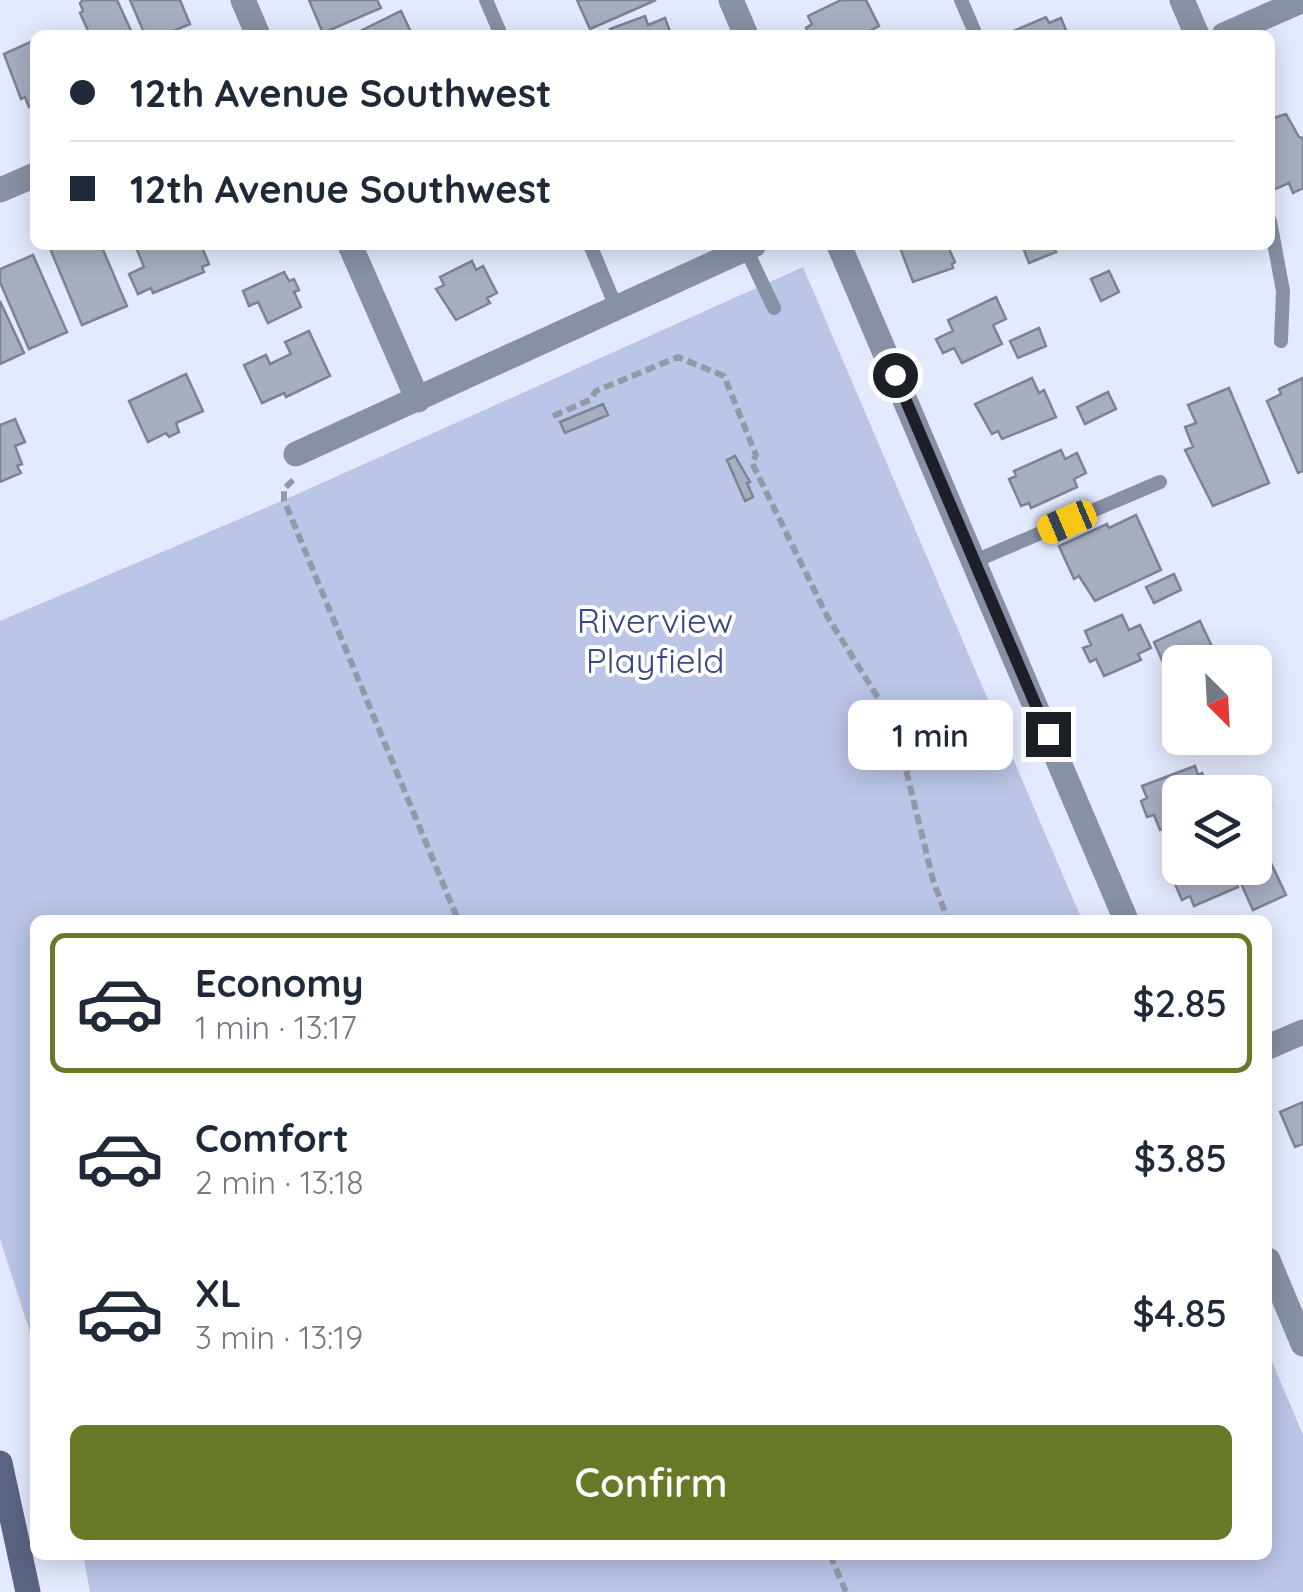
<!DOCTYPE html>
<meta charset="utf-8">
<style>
:root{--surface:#fff;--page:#f6f6f7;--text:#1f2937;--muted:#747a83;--line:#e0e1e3;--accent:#687928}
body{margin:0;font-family:Quicksand,sans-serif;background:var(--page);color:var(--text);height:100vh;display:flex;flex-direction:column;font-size:38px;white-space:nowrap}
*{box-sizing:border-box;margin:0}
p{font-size:32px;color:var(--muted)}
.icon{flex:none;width:55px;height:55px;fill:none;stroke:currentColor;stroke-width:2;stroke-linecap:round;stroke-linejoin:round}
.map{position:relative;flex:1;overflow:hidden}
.drawer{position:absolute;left:30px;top:915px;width:1242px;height:645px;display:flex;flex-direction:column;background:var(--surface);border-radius:15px;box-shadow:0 5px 25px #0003}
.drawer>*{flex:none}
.guide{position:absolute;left:30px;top:30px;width:1245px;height:220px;border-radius:15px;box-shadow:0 5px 25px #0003;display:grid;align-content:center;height:220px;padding:0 40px;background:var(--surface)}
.needle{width:65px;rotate:156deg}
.tools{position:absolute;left:1162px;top:645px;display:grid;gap:20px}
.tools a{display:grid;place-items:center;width:110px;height:110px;border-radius:15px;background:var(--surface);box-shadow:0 5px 25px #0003;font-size:50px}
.end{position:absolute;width:45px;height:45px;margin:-22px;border:12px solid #1c1f25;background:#fff;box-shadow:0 0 0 5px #fff}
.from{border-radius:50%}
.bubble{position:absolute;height:70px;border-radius:15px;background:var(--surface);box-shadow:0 5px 25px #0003;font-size:32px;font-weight:600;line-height:70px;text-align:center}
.car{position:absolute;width:30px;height:60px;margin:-30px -15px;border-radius:12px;box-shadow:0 0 8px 2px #0007;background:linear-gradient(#f5c518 24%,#345 0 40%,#f5c518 0 76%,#345 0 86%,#f5c518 0)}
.guide b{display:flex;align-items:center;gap:35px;height:95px;font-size:38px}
.guide b+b{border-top:2px solid var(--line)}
.guide i{width:25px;height:25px;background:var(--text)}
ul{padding:18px 0 0;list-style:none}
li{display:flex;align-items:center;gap:30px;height:140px;margin:0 20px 15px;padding:0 20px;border:5px solid transparent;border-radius:15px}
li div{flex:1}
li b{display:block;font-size:38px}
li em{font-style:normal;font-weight:600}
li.selected{border-color:var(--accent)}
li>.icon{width:90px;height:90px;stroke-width:1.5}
.cta{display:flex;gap:20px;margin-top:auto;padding:20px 40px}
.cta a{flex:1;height:115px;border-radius:15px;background:var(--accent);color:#fff;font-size:40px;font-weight:600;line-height:115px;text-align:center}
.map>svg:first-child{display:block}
</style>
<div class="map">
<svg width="1303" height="1592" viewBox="0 0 1303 1592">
<rect width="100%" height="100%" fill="#e3eafd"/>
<path fill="#bac5e7" d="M803 267 1082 920H35V1348L0 1239V621L284 500Z
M1268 1352 1303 1435V1592H90L83 1555H1268Z"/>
<path fill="#a7aec0" stroke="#7d8394" stroke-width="2.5" d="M83 0H117L133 35H90L80 13 83 11 80 3Z
M130 0H180L190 24 164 35H145Z
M309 0H377L381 8 323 33Z
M577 0H656L590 29Z
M841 0H866L879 26 862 35H810L806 28 812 24 808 16Z
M401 11 410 30 405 35H352Z
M645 16 648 25 665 18 671 34 613 35 610 29Z
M1046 17 1049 23 1061 18 1068 35H1004Z
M35 40V104L29 107 25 97 21 99 4 54Z
M1286 114 1299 137 1303 138V188L1293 193 1289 183 1273 190 1270 185V119Z
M83 245 84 248 101 245 127 306 82 325 49 246Z
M135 245H201L209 264 202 267 204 272 153 293 151 288 138 294 129 274 144 267Z
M899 245H953L948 247 955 262 952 264 953 268 913 282Z
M1022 245H1053L1056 252 1029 263Z
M33 255 67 332 29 349 0 282V269Z
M472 261 476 270 483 266 497 293 487 298 490 303 456 320 436 289 444 285 440 277Z
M1109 271 1119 292 1101 301 1091 279Z
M284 272 289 281 294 279 299 290 294 292 301 307 268 323 258 302 249 306 243 291Z
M996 297 1006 319 993 325 1002 344 962 363 954 348 943 353 936 339 953 331 948 320Z
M0 301 24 353 0 364Z
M1039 328 1046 346 1018 358 1010 341Z
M309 331 330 376 286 397 284 393 262 403 244 365 266 355 270 364 291 354 285 342Z
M186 374 203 411 176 423 179 432 169 437 166 433 148 442 129 401Z
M1032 378 1039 393 1044 390 1056 417 1002 439 998 431 992 434 975 404Z
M1303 378V471L1298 473 1267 401 1281 394 1279 389Z
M1229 388 1269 483 1213 506 1185 450 1193 447 1185 427 1196 423 1188 405Z
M1108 392 1116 409 1085 424 1077 407Z
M603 404 608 415 565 433 560 422Z
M15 419 25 442 15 446 22 464 17 466 21 473 0 482V425Z
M1061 450 1065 459 1077 453 1086 473 1074 479 1077 487 1031 508 1029 503 1021 506 1009 479 1016 476 1014 471Z
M735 456 750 482 747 483 753 497 745 501 727 460Z
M1136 515 1161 570 1095 601 1079 576 1074 579 1059 546 1107 524 1109 528Z
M1174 574 1181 590 1154 603 1146 587Z
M1122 615 1129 630 1140 625 1151 648 1138 654 1141 660 1104 676 1096 659 1090 662 1083 648 1091 645 1085 631Z
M1200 621 1216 655 1200 662H1180V671L1169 676 1154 642Z
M1195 766 1198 775 1202 773 1210 792H1180V822L1160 830 1154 815 1147 817 1141 801 1147 798 1142 786Z
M1259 776 1271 806 1255 813V792H1219Z
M1271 863 1286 895 1253 910 1238 877Z
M1180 867 1241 868 1243 870 1233 875 1238 887 1194 906 1190 896 1182 900 1175 884 1182 881 1177 869Z
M1303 1102V1144L1295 1147 1280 1112Z"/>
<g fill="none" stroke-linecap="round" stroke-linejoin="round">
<path stroke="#9499a7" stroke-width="6" stroke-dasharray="10 5" stroke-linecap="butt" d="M553 416 590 400 596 391 678 357 724 376 756 455 752 463 827 616 895 725 933 880 948 920
M293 480 284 489V500L458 920
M830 1555 846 1592"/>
<path stroke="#8890a5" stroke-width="14" d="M486 0 501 35
M961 0 976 35
M1270 221 1283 291 1281 341
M590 245 617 309
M746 249 774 308
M975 561 1160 482"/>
<path stroke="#8890a5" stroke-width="25" d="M243 0 258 35
M731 0 746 35
M1182 0 1197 35
M1224 35 1303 0
M0 190 35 175
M350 245 418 400
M839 245 1126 920
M296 454 754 245
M1268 1047 1303 1032
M1268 1260 1303 1344"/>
<path stroke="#5a6482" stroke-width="25" d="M0 1463 28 1592"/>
</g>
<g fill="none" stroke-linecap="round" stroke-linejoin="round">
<path stroke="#1c1f25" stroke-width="12" d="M895 375 1048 734"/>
</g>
<g text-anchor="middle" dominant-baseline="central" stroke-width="8" stroke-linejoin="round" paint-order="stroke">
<g font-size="35" fill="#374884" stroke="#fff">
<text x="655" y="620">Riverview<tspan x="655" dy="40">Playfield</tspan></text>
</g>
</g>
</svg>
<div class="tools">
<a><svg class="needle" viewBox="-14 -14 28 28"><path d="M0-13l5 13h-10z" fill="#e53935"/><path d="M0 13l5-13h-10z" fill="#747a83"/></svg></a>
<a><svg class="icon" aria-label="layers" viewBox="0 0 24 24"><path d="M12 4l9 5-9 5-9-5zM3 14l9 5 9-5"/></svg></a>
</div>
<i class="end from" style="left:895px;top:375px"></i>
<i class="end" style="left:1048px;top:734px"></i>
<div class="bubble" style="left:848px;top:700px;width:165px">1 min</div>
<i class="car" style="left:1067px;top:522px;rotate:247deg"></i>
<div class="guide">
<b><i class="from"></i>12th Avenue Southwest</b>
<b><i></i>12th Avenue Southwest</b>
</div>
<section class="drawer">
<ul>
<li class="selected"><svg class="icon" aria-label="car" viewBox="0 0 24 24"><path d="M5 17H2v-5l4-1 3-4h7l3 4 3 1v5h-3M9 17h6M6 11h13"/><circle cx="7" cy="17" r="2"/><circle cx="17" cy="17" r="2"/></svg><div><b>Economy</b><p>1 min · 13:17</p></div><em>$2.85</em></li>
<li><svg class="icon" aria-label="car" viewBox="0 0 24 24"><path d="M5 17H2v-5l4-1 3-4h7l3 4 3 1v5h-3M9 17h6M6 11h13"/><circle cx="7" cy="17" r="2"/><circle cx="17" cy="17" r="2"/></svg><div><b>Comfort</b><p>2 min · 13:18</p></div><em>$3.85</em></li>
<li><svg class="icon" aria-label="car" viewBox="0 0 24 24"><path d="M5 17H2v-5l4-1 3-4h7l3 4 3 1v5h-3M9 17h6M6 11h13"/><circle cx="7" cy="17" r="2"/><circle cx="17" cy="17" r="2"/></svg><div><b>XL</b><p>3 min · 13:19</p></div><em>$4.85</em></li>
</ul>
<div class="cta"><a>Confirm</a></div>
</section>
</div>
